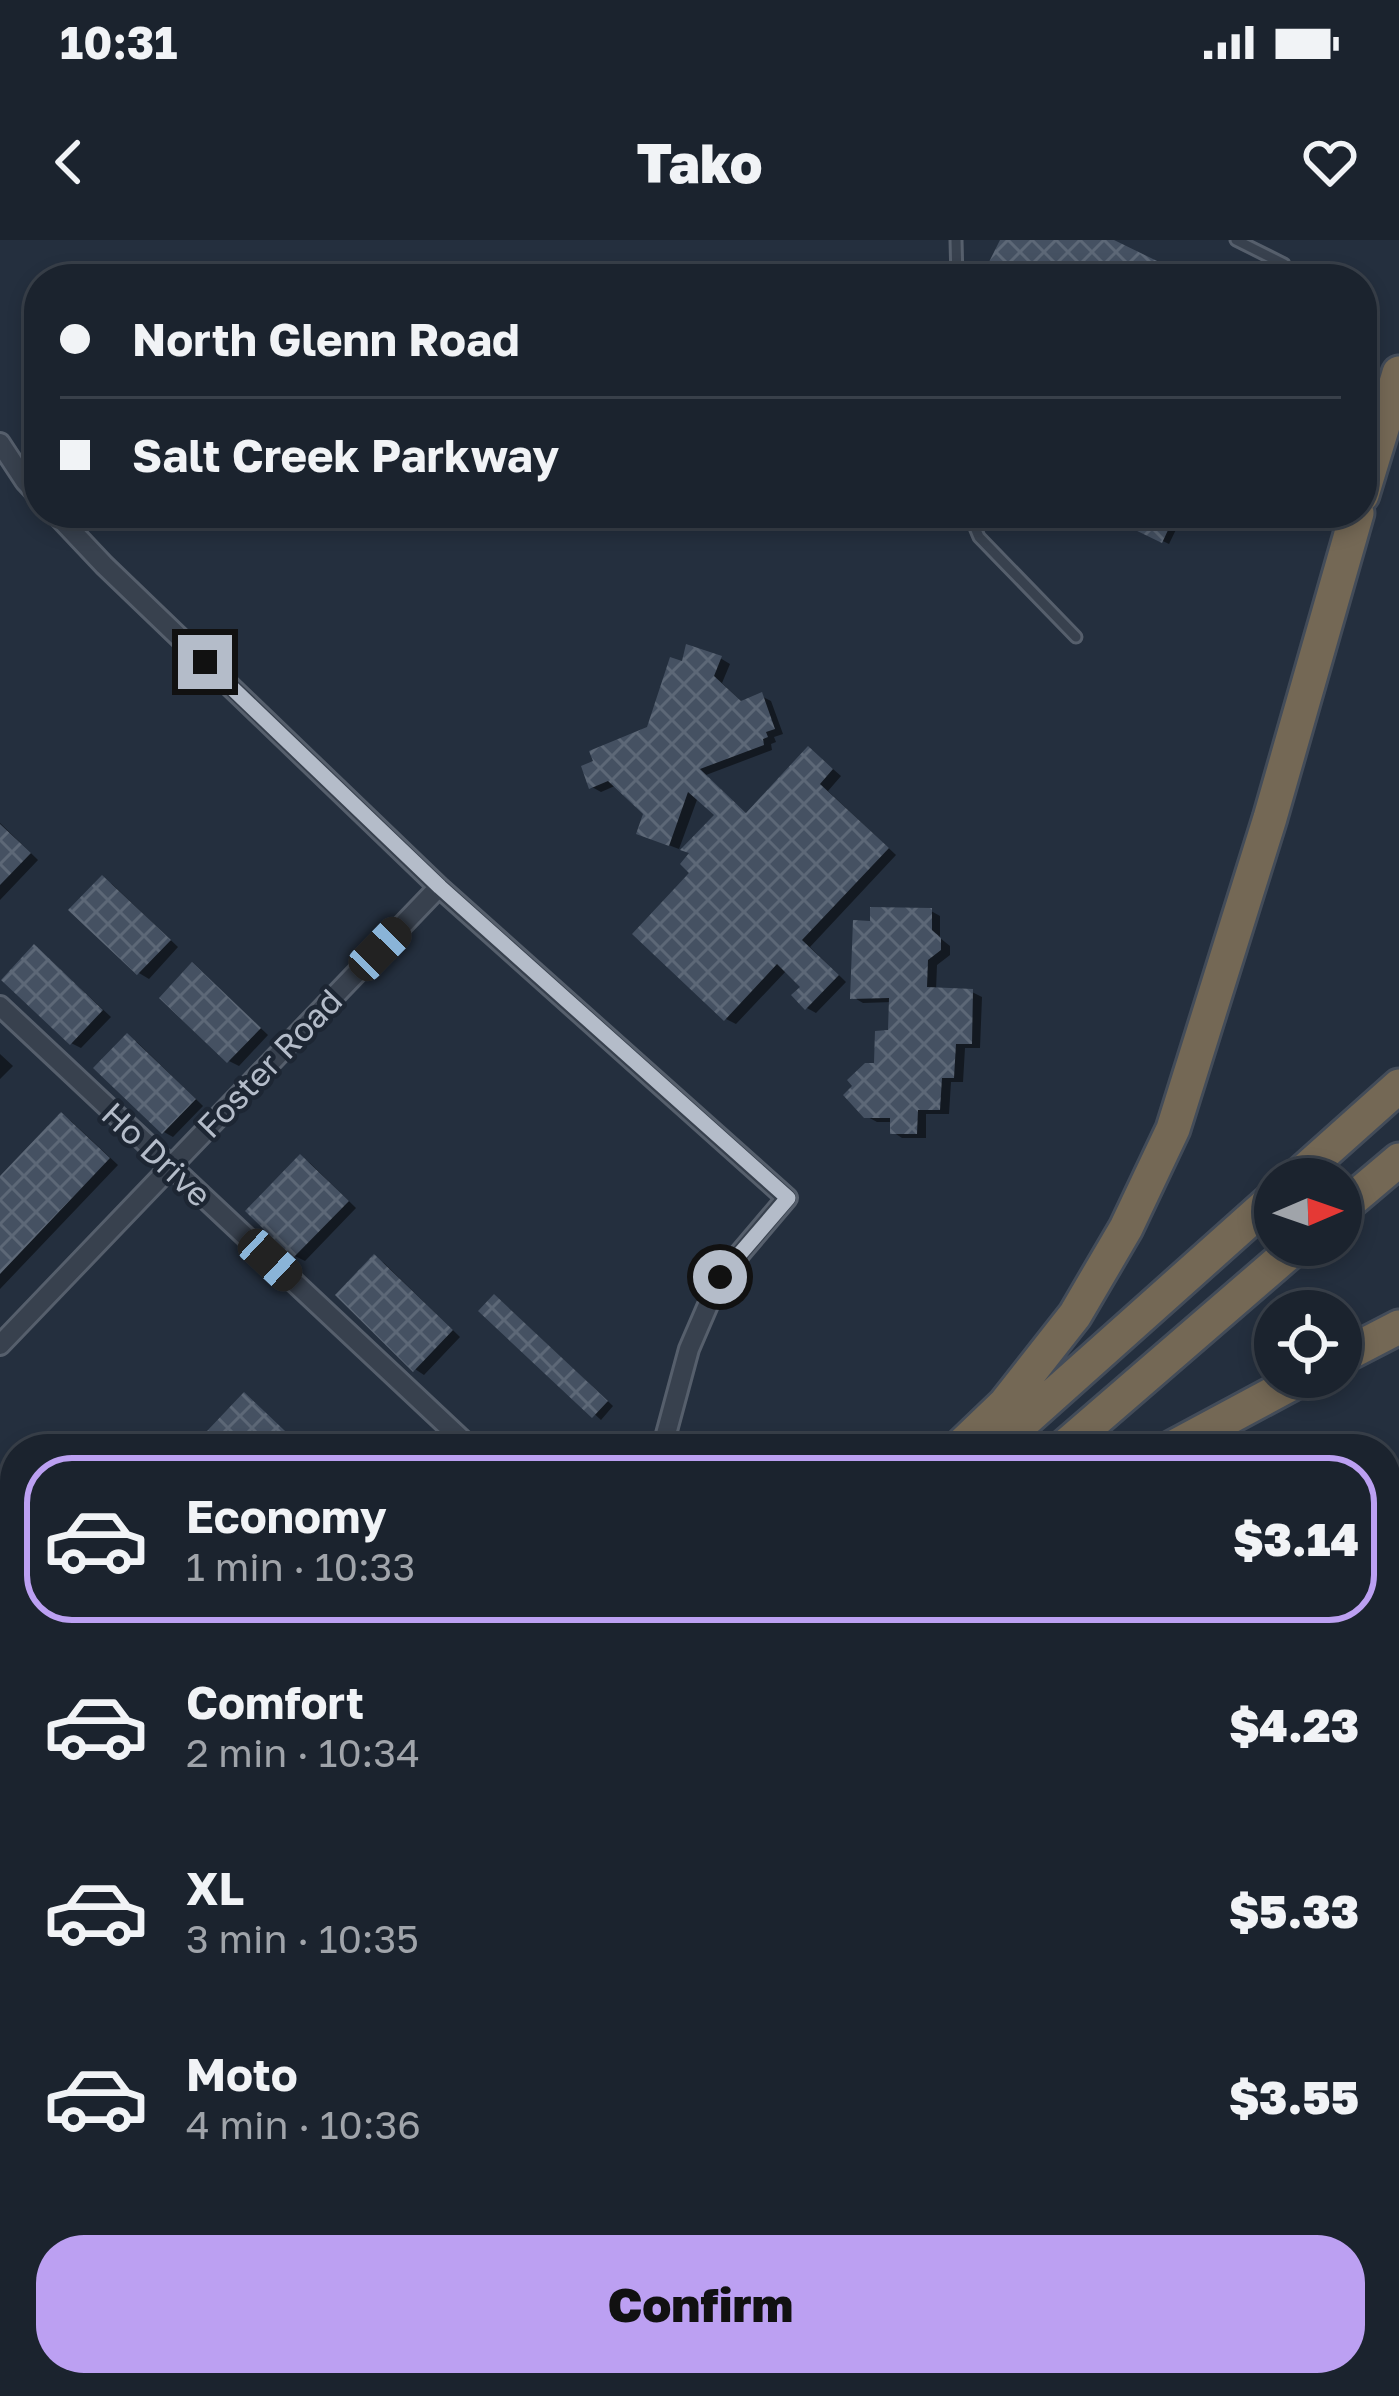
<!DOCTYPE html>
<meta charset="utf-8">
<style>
:root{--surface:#1b232e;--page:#282f3a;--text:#f1f3f6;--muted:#a0a4aa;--line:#39404a;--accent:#bca0f2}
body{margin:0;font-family:"Golos Text",sans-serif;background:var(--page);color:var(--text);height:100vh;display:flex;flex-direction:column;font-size:45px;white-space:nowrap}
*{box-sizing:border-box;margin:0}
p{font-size:39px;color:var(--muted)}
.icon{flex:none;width:66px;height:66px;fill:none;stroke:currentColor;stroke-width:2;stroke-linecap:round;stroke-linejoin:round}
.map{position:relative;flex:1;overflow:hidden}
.drawer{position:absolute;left:0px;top:1194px;width:1401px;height:963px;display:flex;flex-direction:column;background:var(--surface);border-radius:48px 48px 0 0;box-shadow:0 6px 18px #0003,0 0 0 3px var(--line)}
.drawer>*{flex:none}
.guide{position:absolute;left:24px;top:24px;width:1353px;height:264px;border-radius:48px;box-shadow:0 6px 18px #0003,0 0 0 3px var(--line);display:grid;align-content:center;height:264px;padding:0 36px;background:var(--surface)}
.needle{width:78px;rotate:88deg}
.controls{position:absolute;left:1254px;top:918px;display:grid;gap:24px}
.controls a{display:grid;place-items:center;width:108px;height:108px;border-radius:50%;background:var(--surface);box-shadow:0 6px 18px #0003,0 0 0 3px var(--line);font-size:60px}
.end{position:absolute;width:54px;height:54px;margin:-27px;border:15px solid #b4bcc9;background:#111;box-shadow:0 0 0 6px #111}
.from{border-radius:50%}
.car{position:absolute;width:36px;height:72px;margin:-36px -18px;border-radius:15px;box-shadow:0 0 9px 3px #0007;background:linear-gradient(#222 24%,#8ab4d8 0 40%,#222 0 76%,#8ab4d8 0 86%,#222 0)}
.guide b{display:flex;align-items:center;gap:42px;height:114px;font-size:45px}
.guide b+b{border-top:3px solid var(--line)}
.guide i{width:30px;height:30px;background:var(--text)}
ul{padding:21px 0 0;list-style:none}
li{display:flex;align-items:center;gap:36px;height:168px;margin:0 24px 18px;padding:0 12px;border:6px solid transparent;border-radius:48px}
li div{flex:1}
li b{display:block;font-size:45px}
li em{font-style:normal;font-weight:800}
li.current{border-color:var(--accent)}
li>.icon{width:108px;height:108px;stroke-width:1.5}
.action{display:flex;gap:24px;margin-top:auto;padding:24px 36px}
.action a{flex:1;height:138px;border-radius:48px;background:var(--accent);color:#111;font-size:48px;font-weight:800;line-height:138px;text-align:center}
.status{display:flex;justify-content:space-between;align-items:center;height:84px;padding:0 60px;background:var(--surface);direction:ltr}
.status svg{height:33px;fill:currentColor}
header{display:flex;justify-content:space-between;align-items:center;height:156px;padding:0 36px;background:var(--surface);font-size:54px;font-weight:800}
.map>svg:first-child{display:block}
</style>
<div class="status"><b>10:31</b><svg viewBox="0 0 49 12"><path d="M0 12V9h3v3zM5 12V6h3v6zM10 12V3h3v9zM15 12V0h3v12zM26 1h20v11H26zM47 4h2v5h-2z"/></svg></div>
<header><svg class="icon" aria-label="back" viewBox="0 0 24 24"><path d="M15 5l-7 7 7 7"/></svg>Tako<svg class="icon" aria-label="heart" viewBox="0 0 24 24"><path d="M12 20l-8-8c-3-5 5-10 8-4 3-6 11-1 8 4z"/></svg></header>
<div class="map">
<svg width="1399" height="2156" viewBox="0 0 1399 2156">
<defs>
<pattern id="building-cross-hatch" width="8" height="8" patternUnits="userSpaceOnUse" patternTransform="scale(3)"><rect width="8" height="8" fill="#455162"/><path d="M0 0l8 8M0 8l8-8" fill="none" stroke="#5d6877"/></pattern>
</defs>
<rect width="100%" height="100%" fill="#242f3e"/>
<path fill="#0007" d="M1105 273H1184L1169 304Z
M720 418 730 424 722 443 743 463 761 456 771 461 783 494 774 497 776 502 771 504 772 510 706 535 748 575 818 516 841 536 828 551 896 615 810 707 846 742 816 773 807 768 804 747 787 730 736 784 726 779 693 633 718 575 698 557 679 609 650 598 647 573 617 545 601 552 592 547 650 489 685 425Z
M0 583 38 620 0 660Z
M102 638 112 644 178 707 149 739 139 733 73 670Z
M931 671 940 676V698L950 706V715L937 725 936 750 972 752 982 757 980 808H965L963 842H951L949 874H926V898H902L893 892V882H877L866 876 877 826 891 793 892 762 863 763 853 757 873 684Z
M35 708 44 714 111 777 81 808 71 803Z
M202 732 268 795 239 826 229 821 163 758Z
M127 797 137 802 203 866 173 897 164 892Z
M0 814 13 826 0 839Z
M62 875 71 881 118 925 0 1049V941Z
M301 917 310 923 356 968 305 1021 295 1016 249 971Z
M375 1018 384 1023 460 1097 424 1135 415 1129Z
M501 1061 613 1166 601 1180 482 1071Z
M0 1283 15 1297V1361L0 1377Z
M15 1498V1516L7 1504Z
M678 2142 689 2147 693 2156H648Z"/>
<path fill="url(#building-cross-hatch)" d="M1000 0H1114L1194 39H998L984 32Z
M1100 273H1176L1162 303Z
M686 404 722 416 714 436 741 461 762 452 775 489 766 492 768 497 763 499 764 505 700 529 746 573 808 506 833 529 820 544 889 608 802 700 839 735 805 770 791 755 800 747 777 724 724 781 632 694 689 633 680 624 689 613 680 610 714 575 688 552 669 606 636 594 643 574 608 541 589 549 581 526 593 521 589 511 647 487 670 417 682 421Z
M0 584 31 613 0 645Z
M102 635 171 700 137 735 68 670Z
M870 667 932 668V690L941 698V710L928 720 927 747 973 749 972 804H956L954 838H942L940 870H918L917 894H890V878H864L843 855 852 846 847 840 865 823H874L875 791 888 790 889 758 850 759 853 680 870 681Z
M34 704 103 770 70 805 1 740Z
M192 722 261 788 227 823 159 758Z
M127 793 196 859 162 894 93 828Z
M61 872 110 918 0 1034V936Z
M300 914 349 961 293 1018 245 971Z
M374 1014 453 1090 413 1132 335 1055Z
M494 1054 608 1161 592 1178 478 1071Z
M244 1152 304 1209H190Z
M0 1283 15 1297V1346L0 1362Z
M0 1604 15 1618V1797L0 1782Z"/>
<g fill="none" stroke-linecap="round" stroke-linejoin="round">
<g stroke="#565f6c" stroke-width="15">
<path id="service" d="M956 0 957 39
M1236 0 1284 24
M969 273 979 297 1076 397
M719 2142 726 2156"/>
</g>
<g stroke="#565f6c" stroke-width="24">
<path id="minor" d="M0 203 25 241 39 256
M55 273 104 325 439 647 787 958 720 1037 689 1109 662 1209
M0 766 472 1209
M0 1105 439 647
M1386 1369 1399 1365
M0 1970 15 1954
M557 2156 565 2142"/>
</g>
<g stroke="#565f6c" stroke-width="30">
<path id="secondary" d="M1386 1791 1399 1786
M989 2156 995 2142"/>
</g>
<g stroke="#434c59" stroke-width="39">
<path id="motorway" d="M1362 255 1399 133
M1295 939 1399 846
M1341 969 1399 920
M1341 1117 1399 1087
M958 1209 1005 1164 1075 1075 1126 988 1173 889 1270 578 1357 273
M993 1209 1275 957
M1062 1209 1298 1005
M1170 1209 1304 1137
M5 2156 18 2142
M84 2156 98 2142"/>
</g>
<path stroke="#44595c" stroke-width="3" stroke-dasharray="9 9" stroke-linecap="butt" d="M1386 1729 1399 1724
M940 2156 943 2142"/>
<use href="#service" stroke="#38414e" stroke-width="9"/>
<use href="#minor" stroke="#38414e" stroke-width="18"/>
<use href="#secondary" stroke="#465061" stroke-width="24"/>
<use href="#motorway" stroke="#746855" stroke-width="33"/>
</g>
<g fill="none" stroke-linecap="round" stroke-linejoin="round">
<path stroke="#b4bcc9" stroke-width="15" d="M205 422 440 647 788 958 720 1037"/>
</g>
<g text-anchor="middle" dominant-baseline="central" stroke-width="9" stroke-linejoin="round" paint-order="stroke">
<g font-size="33" fill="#b4bcc9" stroke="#1d2633">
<text transform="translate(269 823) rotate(-46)">Foster Road</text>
<text transform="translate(157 914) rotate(43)">Ho Drive</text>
</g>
</g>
</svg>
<div class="controls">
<a><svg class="needle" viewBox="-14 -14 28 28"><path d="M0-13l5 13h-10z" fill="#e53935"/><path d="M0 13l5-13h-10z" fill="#a0a4aa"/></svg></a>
<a><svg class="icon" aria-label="locate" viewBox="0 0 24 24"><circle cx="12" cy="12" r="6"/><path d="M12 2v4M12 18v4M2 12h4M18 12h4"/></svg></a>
</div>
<i class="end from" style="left:720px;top:1037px"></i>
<i class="end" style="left:205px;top:422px"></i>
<i class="car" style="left:380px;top:709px;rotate:44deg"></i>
<i class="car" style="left:270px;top:1020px;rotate:133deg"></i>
<div class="guide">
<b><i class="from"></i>North Glenn Road</b>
<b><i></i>Salt Creek Parkway</b>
</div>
<section class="drawer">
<ul>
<li class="current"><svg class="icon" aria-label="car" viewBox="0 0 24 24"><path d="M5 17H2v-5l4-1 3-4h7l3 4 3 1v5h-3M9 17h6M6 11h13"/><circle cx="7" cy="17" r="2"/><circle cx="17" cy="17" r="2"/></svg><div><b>Economy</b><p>1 min · 10:33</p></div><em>$3.14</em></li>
<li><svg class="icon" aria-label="car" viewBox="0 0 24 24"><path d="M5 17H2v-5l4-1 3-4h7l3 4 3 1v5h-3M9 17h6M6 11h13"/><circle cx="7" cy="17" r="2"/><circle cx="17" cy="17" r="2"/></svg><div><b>Comfort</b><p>2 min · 10:34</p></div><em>$4.23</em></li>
<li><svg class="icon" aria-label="car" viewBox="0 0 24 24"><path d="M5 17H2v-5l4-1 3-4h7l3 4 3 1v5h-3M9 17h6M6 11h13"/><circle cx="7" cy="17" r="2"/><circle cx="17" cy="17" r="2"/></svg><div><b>XL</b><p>3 min · 10:35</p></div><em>$5.33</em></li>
<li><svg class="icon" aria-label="car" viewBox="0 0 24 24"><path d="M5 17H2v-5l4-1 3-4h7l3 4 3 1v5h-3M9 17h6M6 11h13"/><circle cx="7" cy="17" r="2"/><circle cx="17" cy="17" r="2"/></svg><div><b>Moto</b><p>4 min · 10:36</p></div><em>$3.55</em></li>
</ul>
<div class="action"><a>Confirm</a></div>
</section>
</div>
